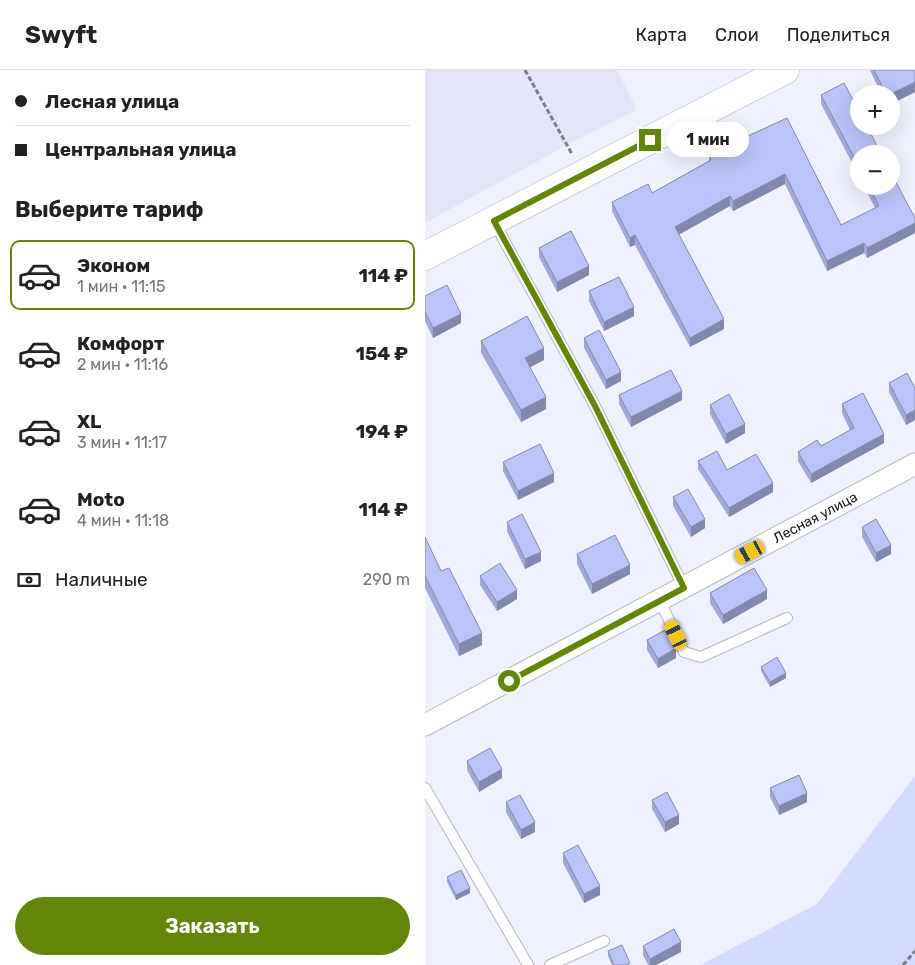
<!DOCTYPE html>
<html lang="ru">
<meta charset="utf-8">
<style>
:root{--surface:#fff;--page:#f6f6f6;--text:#222;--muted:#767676;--line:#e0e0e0;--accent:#628608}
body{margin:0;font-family:Rubik,sans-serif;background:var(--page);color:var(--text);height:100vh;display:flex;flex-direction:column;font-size:19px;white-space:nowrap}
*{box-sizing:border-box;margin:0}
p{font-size:16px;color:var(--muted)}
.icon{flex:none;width:28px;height:28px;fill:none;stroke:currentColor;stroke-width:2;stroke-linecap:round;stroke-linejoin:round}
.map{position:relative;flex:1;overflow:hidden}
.side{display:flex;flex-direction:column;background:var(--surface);width:425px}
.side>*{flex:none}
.top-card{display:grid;align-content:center;height:110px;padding:0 15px;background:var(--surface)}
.tools{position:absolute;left:425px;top:15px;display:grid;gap:10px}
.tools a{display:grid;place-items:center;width:50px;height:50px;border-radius:50%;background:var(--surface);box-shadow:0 5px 20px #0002;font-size:25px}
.end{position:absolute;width:22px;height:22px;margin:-11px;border:6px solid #628608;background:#fff;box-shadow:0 0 0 2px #fff}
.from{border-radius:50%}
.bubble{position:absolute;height:35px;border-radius:18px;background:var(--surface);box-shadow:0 5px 20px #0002;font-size:16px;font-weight:700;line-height:35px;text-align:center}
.car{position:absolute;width:15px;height:30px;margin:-15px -8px;border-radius:6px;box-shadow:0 0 4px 1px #0007;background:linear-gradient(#f5c518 24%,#345 0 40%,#f5c518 0 76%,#345 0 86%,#f5c518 0)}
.top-card b{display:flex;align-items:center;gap:18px;height:48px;font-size:19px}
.top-card b+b{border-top:1px solid var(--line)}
.top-card i{width:12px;height:12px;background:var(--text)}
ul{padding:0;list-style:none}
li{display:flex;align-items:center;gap:15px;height:70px;margin:0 10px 8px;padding:0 5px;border:2px solid transparent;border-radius:10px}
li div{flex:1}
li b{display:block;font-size:19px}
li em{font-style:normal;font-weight:700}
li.active{border-color:var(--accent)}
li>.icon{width:45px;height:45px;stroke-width:1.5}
h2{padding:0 15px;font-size:22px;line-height:60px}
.pay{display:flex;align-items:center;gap:12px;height:55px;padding:0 15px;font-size:19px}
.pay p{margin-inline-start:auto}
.cta{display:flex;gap:10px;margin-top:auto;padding:10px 15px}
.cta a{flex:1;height:58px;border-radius:30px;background:var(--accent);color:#fff;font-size:20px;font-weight:700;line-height:58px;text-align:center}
header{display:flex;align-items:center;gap:30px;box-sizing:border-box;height:70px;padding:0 25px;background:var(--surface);border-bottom:1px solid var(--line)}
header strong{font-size:24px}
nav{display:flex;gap:28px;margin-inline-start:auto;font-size:18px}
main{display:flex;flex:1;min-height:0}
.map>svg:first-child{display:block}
</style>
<header>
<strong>Swyft</strong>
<nav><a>Карта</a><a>Слои</a><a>Поделиться</a></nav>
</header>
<main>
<section class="side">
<div class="top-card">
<b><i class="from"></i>Лесная улица</b>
<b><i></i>Центральная улица</b>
</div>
<h2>Выберите тариф</h2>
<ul>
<li class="active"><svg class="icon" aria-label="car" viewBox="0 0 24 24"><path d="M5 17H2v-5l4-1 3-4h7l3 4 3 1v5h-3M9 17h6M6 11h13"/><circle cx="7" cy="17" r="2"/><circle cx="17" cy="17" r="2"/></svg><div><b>Эконом</b><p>1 мин · 11:15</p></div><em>114 ₽</em></li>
<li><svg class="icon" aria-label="car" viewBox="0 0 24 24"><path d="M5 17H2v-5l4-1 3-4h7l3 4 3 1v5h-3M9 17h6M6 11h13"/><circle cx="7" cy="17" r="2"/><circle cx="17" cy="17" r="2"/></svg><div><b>Комфорт</b><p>2 мин · 11:16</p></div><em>154 ₽</em></li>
<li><svg class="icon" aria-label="car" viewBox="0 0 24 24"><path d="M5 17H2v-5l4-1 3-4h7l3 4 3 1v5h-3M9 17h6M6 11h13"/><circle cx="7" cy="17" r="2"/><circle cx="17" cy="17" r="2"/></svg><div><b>XL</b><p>3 мин · 11:17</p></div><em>194 ₽</em></li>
<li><svg class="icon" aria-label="car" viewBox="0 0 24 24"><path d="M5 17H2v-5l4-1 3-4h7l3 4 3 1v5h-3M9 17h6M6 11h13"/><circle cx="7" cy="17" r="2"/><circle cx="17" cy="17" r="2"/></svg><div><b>Moto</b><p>4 мин · 11:18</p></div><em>114 ₽</em></li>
</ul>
<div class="pay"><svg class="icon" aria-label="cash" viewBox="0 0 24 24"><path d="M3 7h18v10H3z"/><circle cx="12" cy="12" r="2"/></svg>Наличные<p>290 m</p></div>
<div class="cta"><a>Заказать</a></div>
</section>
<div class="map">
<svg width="490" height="895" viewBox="0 0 490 895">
<rect width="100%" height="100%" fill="#eff1fd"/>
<path fill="#e2e6f8" d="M0 0H192L212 40 142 75 0 153Z"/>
<path fill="#d4dbfe" d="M490 706V895H275L392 834Z"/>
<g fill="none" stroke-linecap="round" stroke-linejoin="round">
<g stroke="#b6b8c4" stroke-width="12">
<path id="lane" d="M69 152 170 336 259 518
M235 531 259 582 276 587 362 548
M0 718 103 895
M125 895 179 871"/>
</g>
<g stroke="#b6b8c4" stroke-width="23">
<g id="street">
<path id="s1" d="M0 655 490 394"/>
</g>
</g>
<g stroke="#b6b8c4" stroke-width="29">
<path id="secondary" d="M0 186 360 0"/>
</g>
<path stroke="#7c7e86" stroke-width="3" stroke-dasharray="5 2.5" stroke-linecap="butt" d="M100 0 147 84
M478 895 490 881"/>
<use href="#lane" stroke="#fff" stroke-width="10"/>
<use href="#street" stroke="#fff" stroke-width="21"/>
<use href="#secondary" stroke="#fff" stroke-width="28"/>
</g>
<path fill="#a1a9d6" d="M445 0H490V22L466 34V24H456Z
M396 25 434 84V106L396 34Z
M362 48 416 155 450 138 439 116H466L490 148V163L442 188 439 183 402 201 360 114 308 141 305 136 254 164 299 259 265 277 210 175 205 177 187 141V132L227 123 284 91V84Z
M114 178 164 205 132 222 114 187Z
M164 221 209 246 179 261 164 231Z
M0 226 36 253 8 268 0 251Z
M159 268 196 311 181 319 159 278Z
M56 271 119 290 105 297 121 339 96 352 56 283Z
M464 313 490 318V350L481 355 464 322Z
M194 325 257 330 206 357 194 334Z
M417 334 459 373 386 413 373 391V382L396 376 425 360 417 343Z
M285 335 320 363 301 374 285 344Z
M273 391 302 400 348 422 304 447 273 399Z
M78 392 129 412 93 430 78 401Z
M248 427 280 458 266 467 248 436Z
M82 452 116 491 100 499 82 461Z
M437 457 466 484 451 492 437 467Z
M0 467 16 501 57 575 34 586 0 518Z
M152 484 205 504 167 524 152 494Z
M55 506 92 529 72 541 55 515Z
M285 523 342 529 298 554 285 533Z
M222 570 251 588 233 598 222 580Z
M336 597 361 608 345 617 336 601Z
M42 691 77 708 54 722 42 700Z
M345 718 382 732 354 745 345 727Z
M227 730 254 754 240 762 227 739Z
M81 732 110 762 96 769 81 742Z
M138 783 175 825 159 833 138 793Z
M22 807 45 823 31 830 22 812Z
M218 876 256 882 231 895H223L218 885Z
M183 881 205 895H187L183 886Z"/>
<path fill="#8389ae" d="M490 12V22L466 34V24Z
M360 104V114L308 141V131Z
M305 126V136L250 167V157Z
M490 153V163L442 188V178Z
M210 165V175L205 177V168Z
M439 173V183L402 201V191Z
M164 196V205L132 222V212Z
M209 237V246L179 261V252Z
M36 244V253L8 268V258Z
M299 249V259L265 277V268Z
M119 278V290L100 300V288Z
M196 302V311L181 319V310Z
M257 321V330L206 357V347Z
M121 327V339L96 352V340Z
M490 340V350L481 355V345Z
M320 354V363L301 374V364Z
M459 364V373L386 413V404Z
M129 403V412L93 430V421Z
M348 413V422L304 447V438Z
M280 449V458L266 467V457Z
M466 475V484L451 492V483Z
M116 482V491L100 499V489Z
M205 495V504L167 524V514Z
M92 520V529L72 541V532Z
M342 520V529L298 554V545Z
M57 563V575L34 586V574Z
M251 578V588L233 598V589Z
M361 603V608L345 617V612Z
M77 699V708L54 722V712Z
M382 723V732L354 745V736Z
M254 745V754L240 762V752Z
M110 752V762L96 769V760Z
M175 816V825L159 833V824Z
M45 818V823L31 830V825Z
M256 872V882L231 895H225V889Z"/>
<path fill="#bbc4f9" stroke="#8389ae" d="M449 0H490V12L466 24H461Z
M419 13 434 41V56H442L456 84H434V96L396 25Z
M362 48 416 155 454 136 444 116H466V103L490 148V153L442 178 439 173 402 191 360 104 308 131 305 126 250 157 299 249 265 268 210 165 205 168 187 132 223 114 227 123 286 90 284 84Z
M146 161 164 196 132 212 114 178Z
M194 207 209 237 179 252 164 221Z
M22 215 36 244 8 258 0 242V226Z
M102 246 119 278 100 288 121 327 96 340 56 271Z
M174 260 196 302 181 310 159 268Z
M246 300 257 321 206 347 194 325Z
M482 303 490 318V340L481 345 464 313Z
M438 323 459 364 386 404 373 382 392 370 396 376 429 358 417 334Z
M304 324 320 354 301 364 285 335Z
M115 374 129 403 93 421 78 392Z
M292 381 302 400 331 384 348 413 304 438 273 391Z
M263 419 280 449 266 457 248 427Z
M97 444 116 482 100 489 82 452Z
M451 449 466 475 451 483 437 457Z
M190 465 205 495 167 514 152 484Z
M0 467 16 501 24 498 57 563 34 574 0 506Z
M75 493 92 520 72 532 55 506Z
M329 498 342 520 298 545 285 523Z
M240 560 251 578 233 589 222 570Z
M352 587 361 603 345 612 336 597Z
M65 678 77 699 54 712 42 691Z
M374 705 382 723 354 736 345 718Z
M242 722 254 745 240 752 227 730Z
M95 725 110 752 96 760 81 732Z
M153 775 175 816 159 824 138 783Z
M36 800 45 818 31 825 22 807Z
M249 859 256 872 225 889 218 876Z
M197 875 205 893 201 895H189L183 881Z"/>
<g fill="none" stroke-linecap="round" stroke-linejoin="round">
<path stroke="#628608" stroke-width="6" d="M84 611 259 518 170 336 69 151 225 70"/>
</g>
<g text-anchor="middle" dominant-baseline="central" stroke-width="4" stroke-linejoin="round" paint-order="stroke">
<g font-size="14" fill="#15161a" stroke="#fff">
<text stroke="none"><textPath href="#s1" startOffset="442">Лесная улица</textPath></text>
</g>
</g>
</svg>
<div class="tools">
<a>+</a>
<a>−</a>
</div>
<i class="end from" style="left:84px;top:611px"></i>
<i class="end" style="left:225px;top:70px"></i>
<div class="bubble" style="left:242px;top:52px;width:82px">1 мин</div>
<i class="car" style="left:325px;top:482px;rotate:242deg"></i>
<i class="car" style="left:251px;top:565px;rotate:335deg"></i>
</div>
</main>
